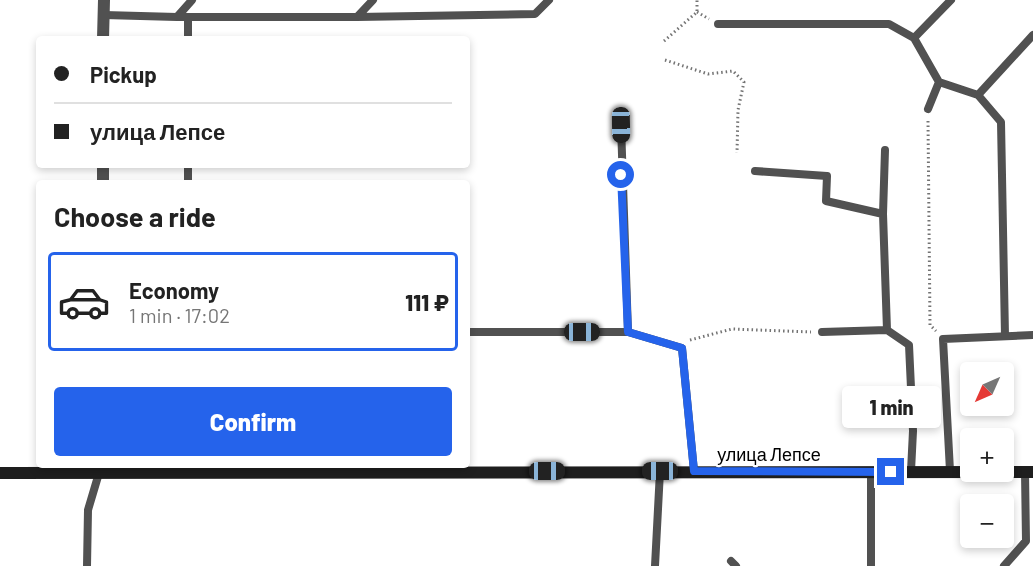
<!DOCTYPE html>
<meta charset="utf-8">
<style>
:root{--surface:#fff;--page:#f2f2f2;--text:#222;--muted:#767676;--line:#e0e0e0;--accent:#2563eb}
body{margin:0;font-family:Barlow,sans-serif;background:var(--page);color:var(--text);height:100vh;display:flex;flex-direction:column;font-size:22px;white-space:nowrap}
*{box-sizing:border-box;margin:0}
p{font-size:20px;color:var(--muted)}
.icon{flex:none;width:33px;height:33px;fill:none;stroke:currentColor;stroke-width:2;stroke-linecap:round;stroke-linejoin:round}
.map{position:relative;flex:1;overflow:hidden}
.details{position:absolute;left:36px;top:180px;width:434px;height:288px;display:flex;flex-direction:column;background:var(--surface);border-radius:6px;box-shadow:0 3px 9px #0003}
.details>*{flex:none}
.hud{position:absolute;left:36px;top:36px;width:434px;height:132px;border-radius:6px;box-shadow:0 3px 9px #0003;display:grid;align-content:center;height:132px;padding:0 18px;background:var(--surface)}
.needle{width:39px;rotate:225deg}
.fabs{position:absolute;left:960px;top:362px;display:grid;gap:12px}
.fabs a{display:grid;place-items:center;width:54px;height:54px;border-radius:6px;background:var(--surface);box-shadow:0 3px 9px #0003;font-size:30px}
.end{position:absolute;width:27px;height:27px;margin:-14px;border:8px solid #2563eb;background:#fff;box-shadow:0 0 0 3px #fff}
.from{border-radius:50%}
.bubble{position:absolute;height:42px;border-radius:6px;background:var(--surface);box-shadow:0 3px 9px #0003;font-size:20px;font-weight:800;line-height:42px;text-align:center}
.car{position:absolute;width:18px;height:36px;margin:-18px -9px;border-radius:8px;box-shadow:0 0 4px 2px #0007;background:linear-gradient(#222 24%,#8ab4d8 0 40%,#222 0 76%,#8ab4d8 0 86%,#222 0)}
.hud b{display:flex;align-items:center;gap:21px;height:57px;font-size:22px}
.hud b+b{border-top:2px solid var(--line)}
.hud i{width:15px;height:15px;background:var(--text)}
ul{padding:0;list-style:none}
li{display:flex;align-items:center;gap:18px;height:99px;margin:0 12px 9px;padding:0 6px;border:3px solid transparent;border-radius:6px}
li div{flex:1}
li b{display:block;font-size:22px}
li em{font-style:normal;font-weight:800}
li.on{border-color:var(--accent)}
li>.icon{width:54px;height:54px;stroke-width:1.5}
h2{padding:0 18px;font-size:27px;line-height:72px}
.button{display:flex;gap:12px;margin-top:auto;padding:12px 18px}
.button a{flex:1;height:69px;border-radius:6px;background:var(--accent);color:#fff;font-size:24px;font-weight:800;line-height:69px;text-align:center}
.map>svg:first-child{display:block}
</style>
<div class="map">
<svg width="1033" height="566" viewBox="0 0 1033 566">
<rect width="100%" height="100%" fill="#fff"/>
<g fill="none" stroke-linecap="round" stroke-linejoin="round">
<path stroke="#737373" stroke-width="3" stroke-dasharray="1.5 3" stroke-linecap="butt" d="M697 12 709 19
M664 41 697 12V0
M665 60 708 74 733 71 744 82 738 110 737 153
M928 121 930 325 936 331
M690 340 732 329 811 332"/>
<path stroke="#515151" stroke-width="8" d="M192 0 177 17H357L373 0
M104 15 177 17
M357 17 535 14 549 0
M718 24H889L914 38 951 0
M914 38 939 82 978 95
M188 39V17
M928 109 939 82
M621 125 628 332
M885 150 883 214 887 330
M755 171 827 176 826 201 883 214
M188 183V165
M466 332H628L682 348 694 471
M822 332 887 330 909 345 913 431 911 471
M1005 336 1001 122 978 95 1033 35
M950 471 943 339 1033 335
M871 472V566
M731 561 736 566
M87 566 88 510 99 473
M655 566 660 471
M1004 566 1026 541 1025 472"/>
<path stroke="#515151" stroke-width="12" d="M103 39 104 0
M103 183V165"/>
<path stroke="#1e1e1e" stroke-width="12" d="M0 473 1033 472"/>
</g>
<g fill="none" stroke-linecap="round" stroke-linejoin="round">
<path stroke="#2563eb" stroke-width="8" d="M621 175 628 332 682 348 694 471 891 472"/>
</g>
<g text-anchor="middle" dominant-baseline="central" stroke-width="4.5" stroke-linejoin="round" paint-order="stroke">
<g font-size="18" fill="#000" stroke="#fff">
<text x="769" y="454">улица Лепсе</text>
</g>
</g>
</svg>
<div class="fabs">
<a><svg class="needle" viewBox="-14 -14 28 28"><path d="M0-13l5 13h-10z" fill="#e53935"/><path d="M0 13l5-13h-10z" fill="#767676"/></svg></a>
<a>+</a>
<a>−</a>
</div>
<i class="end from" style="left:621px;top:175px"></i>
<i class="end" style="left:891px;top:472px"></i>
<div class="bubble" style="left:842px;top:386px;width:99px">1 min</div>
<i class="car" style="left:621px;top:125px;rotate:179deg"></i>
<i class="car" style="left:582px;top:332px;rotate:90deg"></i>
<i class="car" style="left:547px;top:471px;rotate:90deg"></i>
<i class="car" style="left:660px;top:471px;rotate:270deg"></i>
<div class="hud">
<b><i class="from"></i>Pickup</b>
<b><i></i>улица Лепсе</b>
</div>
<section class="details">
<h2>Choose a ride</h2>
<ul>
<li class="on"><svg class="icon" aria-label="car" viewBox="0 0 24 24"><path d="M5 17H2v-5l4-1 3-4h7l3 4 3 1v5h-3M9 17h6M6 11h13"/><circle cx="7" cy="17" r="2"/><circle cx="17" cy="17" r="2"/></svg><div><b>Economy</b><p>1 min · 17:02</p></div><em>111 ₽</em></li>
</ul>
<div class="button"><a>Confirm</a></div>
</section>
</div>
